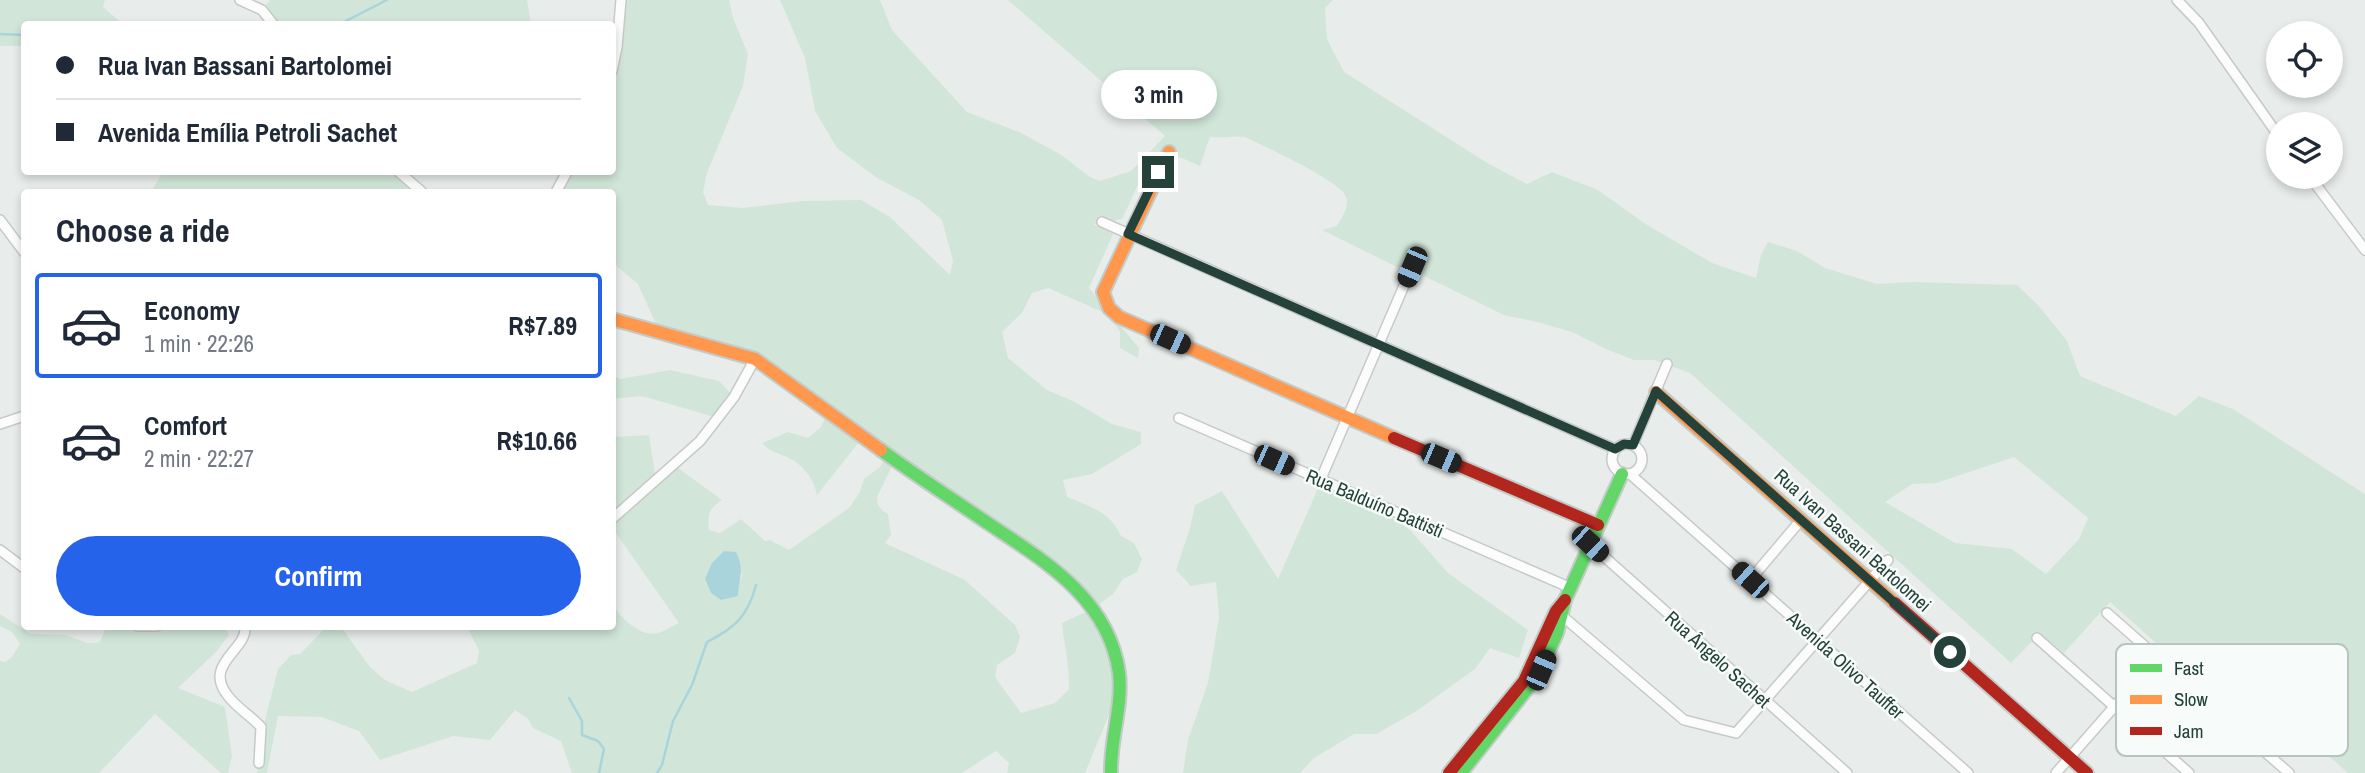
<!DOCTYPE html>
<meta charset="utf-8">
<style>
:root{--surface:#fff;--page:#f6f6f7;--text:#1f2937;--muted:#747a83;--line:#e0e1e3;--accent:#2563eb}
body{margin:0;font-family:"Archivo Narrow",sans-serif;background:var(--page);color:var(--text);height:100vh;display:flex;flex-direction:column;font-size:26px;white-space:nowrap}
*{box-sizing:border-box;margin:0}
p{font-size:23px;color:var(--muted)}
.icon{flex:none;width:38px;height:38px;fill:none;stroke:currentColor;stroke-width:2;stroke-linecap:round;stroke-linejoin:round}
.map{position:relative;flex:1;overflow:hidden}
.drawer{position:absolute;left:21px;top:189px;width:595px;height:441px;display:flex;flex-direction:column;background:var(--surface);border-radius:7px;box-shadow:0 4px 10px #0003}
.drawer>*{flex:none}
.banner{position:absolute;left:21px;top:21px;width:595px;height:154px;border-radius:7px;box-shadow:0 4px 10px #0003;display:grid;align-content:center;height:154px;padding:0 35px;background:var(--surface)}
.fabs{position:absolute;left:2266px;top:21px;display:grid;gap:14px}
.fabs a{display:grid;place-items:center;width:77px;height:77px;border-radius:50%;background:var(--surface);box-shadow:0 4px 10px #0003;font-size:35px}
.end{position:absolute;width:32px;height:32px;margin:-16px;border:9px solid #24423a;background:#fff;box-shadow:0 0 0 4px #fff}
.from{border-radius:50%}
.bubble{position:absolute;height:49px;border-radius:24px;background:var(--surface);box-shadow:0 4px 10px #0003;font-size:23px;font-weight:800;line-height:49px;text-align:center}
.car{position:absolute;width:21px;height:42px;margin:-21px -10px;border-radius:9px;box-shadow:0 0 5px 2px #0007;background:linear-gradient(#222 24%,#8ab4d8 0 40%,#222 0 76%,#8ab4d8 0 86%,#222 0)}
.banner b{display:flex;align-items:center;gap:24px;height:66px;font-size:26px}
.banner b+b{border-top:2px solid var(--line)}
.banner i{width:18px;height:18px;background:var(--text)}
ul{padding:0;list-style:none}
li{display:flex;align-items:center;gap:21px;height:105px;margin:0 14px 10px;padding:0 21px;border:4px solid transparent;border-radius:7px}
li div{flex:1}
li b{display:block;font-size:26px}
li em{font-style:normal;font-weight:800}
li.on{border-color:var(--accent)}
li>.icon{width:63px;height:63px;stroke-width:1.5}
h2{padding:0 35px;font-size:32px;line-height:84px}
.cta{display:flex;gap:14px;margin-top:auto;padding:14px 35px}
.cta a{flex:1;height:80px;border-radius:42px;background:var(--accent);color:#fff;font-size:28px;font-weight:800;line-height:80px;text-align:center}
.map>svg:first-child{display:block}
</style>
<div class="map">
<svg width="2365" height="773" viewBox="0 0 2365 773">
<rect width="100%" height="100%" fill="#e8edeb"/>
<path fill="#d1e6d8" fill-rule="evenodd" d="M0 0H105L103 7 123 24H24V46H0Z
M270 0H527L530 18 529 24H273L262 10Z
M621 0H729L733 18 748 54 743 86 707 173 703 192 708 205 743 208 802 201 861 200 890 217 950 275 953 261 942 220 919 200 877 178 837 148 815 111 805 58 780 0H880L892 30 967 112 1021 133 1060 154 1090 177 1100 181 1131 171 1165 136 1008 0H1333L1325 8 1327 39 1344 72 1489 164 1527 184 1552 172 1598 190 1644 223 1712 263 1756 278 1761 255 1768 242 1797 251 1825 268 1877 284 1912 282 2017 285 2038 305 2067 341 2080 376 2176 416 2199 396 2233 409 2365 494V773H2348L2215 656 2194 677 2110 602 2064 653 2040 633 2011 663 1690 373 1654 360H1634L1608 350 1572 332 1537 322 1504 315 1428 278 1412 267H1397L1322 230 1337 226C1342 217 1351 205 1345 195 1336 179 1265 147 1245 137 1232 135 1223 139 1210 137L1200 166 1168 152 1142 176 1122 219 1093 224 1113 234 1089 288 1139 348 1138 358 1120 348V331L1105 313 1048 288 1032 293 1022 313 1002 332 1008 358 1047 390 1073 401 1112 424 1141 432V444L1092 474 1063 480 1067 497C1089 506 1111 512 1121 536L1134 543 1142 559 1137 572 1123 579 1113 594 1093 609 1118 659 1120 688 1085 773H1007L1009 763 996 751 962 773H572L561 741 533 728 528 719 515 710 490 740 453 736 380 760 359 731 322 717 278 716 267 773H257L262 732 278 669 291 655 300 654 326 627H341L370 667 385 680 412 692 477 663 479 651 467 627 612 626 613 605C620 617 641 638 658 633 665 631 672 626 679 623L613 529V437L649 435 656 480 674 465 722 500C709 508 707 515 709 530L720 533 741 519 765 541 770 540 789 550 849 508 860 492 864 479 880 467 887 455 863 437 817 495C814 480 805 467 791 459 780 453 771 453 762 443L788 432 808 438 821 427 828 411 755 359 660 333 638 284 613 263 612 192H556L567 172H612L613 71ZM2014 457 2088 518 2079 539 2046 574 2012 549 1955 543 1885 502 1912 484 1936 483ZM895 460 1081 592 1092 609 1062 623C1064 645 1070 667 1069 689L1055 703 1021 713 995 677 997 665 1015 653 1020 637 1015 625 965 580 885 543 891 535 888 514C880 509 877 506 877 497ZM743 573 739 583 722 600 711 593 705 579Z
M163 172H399L413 184 404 192H151Z
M670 370 719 381 734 397 718 418 642 396 613 399 612 375 620 379Z
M1319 486 1395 518 1411 531 1448 573 1528 630 1519 658 1490 648 1475 669 1415 712 1376 734H1354L1314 758 1300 773H1183L1188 740 1208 683 1219 617 1216 582 1191 586 1176 570 1190 528 1195 505 1222 491 1278 579Z
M0 614 31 634 65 635 88 643 100 642 106 627H225L229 635 216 652 178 688 225 707 232 756 228 773H221L155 714 99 773H0V661L5 662 12 657 20 644 12 632 0 626Z"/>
<path fill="#a9d4db" d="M724 551 736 552C745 570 739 577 738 596L721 600 711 593 705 579 712 563Z"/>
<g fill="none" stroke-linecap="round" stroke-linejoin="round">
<path stroke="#a9d4db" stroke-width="2.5" d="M340 24 387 0
M0 34 24 35
M569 698 582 721V735L598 741 604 749 599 773
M657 773 662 765 673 721 692 685 707 642C735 628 748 616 756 585"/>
<g stroke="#c5cac8" stroke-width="12">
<path id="street" d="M240 0 262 10 273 24
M2177 0 2199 23 2278 135
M612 71 617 47 621 0
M399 172 422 192
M2310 177 2365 250
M556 192 567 172
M0 220 24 252
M1102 222 1615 449
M1179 418 1571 588
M0 424 24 416
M1612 459a15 15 0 1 1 30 0a15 15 0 1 1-30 0Z
M1633 445 1667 364
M1630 474 1968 773
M1320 481 1412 267
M612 519 700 441 734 397 755 359
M1590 544 1847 773
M0 550 24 568
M1750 580 1801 520
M2107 613 2289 773
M1560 614 1684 720 1736 733 1888 560
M138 626H157
M245 626C248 650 202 664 228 696 237 708 251 716 261 727L259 763
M2037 638 2189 773
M2056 773 2158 657"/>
</g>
<g stroke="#c3cbc8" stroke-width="16">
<path id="fast" d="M881 450C915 475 951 498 986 522 1043 560 1109 598 1119 673 1123 706 1110 739 1111 773
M1461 773 1538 675 1557 633 1565 600 1622 474"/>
</g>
<g stroke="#c3cbc8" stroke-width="16">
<path id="slow" d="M1169 152 1103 292 1109 308 1119 317 1394 438
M612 319 755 359 881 450
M1656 392 1895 603"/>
</g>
<g stroke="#c3cbc8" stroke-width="16">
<path id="jam" d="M1394 438 1598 525
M1895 603 2087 773
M1449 773 1524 681 1556 611 1565 600"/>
</g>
<use href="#street" stroke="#fcfcfc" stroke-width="9"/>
<use href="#fast" stroke="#63d668" stroke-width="12"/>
<use href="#slow" stroke="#ff974d" stroke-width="12"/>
<use href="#jam" stroke="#b3261e" stroke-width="12"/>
</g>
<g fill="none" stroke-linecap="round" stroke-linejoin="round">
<path stroke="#24423a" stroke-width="9" d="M1158 172 1128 234 1615 449 1624 444 1633 445 1656 391 1950 652"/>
</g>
<g text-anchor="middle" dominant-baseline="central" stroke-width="5" stroke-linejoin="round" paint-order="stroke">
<g font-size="19" fill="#24423a" stroke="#f7fbf9">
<text transform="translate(1375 503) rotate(23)">Rua Balduíno Battisti</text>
<text transform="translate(1853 540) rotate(42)">Rua Ivan Bassani Bartolomei</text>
<text transform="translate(1718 659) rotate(42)">Rua Ângelo Sachet</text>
<text transform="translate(1846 665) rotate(42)">Avenida Olivo Tauffer</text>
</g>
</g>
<rect x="2116" y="644" width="232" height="112" rx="10" fill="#f7fbf9" stroke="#b8c4c0" stroke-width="2"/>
<rect x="2130" y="664" width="32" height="8" fill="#63d668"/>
<rect x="2130" y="695" width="32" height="9" fill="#ff974d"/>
<rect x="2130" y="727" width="32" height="8" fill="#b3261e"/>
<g font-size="19" fill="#24423a">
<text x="2174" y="675">Fast</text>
<text x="2174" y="706">Slow</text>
<text x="2174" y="738">Jam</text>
</g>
</svg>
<div class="fabs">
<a><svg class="icon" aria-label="locate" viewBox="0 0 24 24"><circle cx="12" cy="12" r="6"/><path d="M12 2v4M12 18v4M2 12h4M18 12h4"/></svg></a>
<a><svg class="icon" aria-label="layers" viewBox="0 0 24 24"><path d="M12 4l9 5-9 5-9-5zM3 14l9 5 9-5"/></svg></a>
</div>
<i class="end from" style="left:1950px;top:652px"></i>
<i class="end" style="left:1158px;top:172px"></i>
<div class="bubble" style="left:1101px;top:70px;width:116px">3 min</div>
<i class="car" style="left:1412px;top:267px;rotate:203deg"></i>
<i class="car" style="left:1170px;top:339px;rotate:114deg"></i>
<i class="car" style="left:1441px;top:458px;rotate:113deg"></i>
<i class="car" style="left:1274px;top:460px;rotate:114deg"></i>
<i class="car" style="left:1590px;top:544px;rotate:133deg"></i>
<i class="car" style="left:1750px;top:580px;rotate:312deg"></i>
<i class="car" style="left:1541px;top:670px;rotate:23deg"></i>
<div class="banner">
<b><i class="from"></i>Rua Ivan Bassani Bartolomei</b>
<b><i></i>Avenida Emília Petroli Sachet</b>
</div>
<section class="drawer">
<h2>Choose a ride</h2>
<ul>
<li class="on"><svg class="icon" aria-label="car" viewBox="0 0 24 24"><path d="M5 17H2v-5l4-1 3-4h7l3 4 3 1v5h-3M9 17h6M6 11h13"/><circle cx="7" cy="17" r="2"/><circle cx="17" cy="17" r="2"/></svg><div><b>Economy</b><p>1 min · 22:26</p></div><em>R$7.89</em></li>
<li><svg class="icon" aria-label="car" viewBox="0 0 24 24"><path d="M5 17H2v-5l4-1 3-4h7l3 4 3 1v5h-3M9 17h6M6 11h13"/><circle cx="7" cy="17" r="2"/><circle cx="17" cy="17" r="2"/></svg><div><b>Comfort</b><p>2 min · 22:27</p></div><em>R$10.66</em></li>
</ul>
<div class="cta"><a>Confirm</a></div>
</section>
</div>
